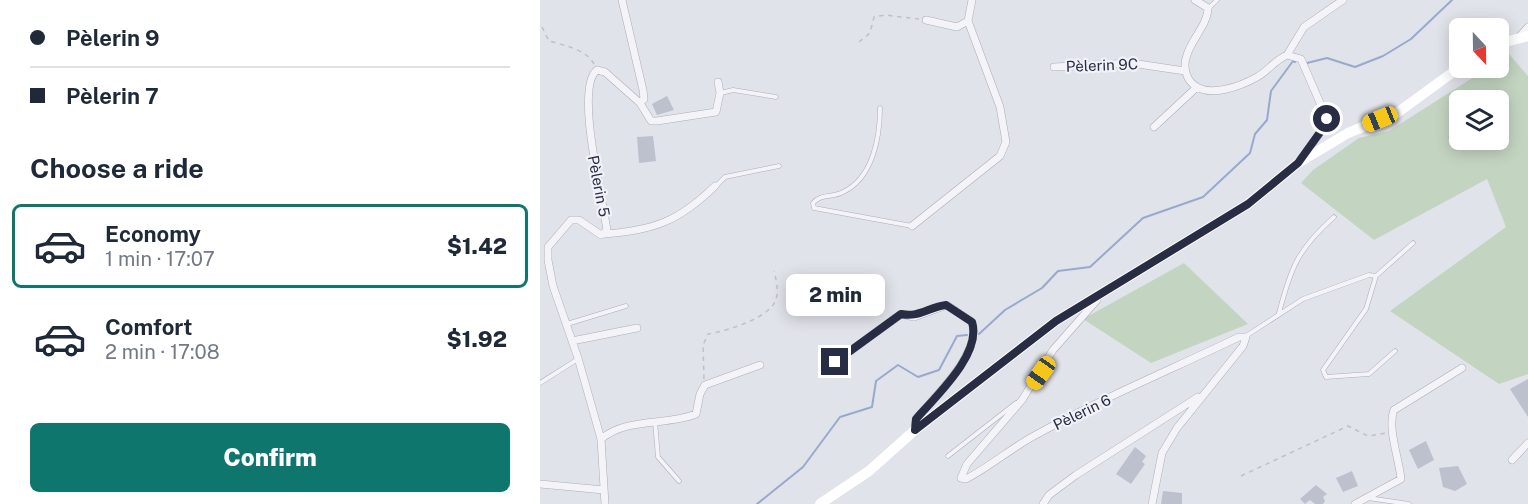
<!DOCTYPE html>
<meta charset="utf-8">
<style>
:root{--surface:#fff;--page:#f6f6f7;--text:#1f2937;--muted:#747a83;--line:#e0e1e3;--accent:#0f766e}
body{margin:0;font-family:"Public Sans",sans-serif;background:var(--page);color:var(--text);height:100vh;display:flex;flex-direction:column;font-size:22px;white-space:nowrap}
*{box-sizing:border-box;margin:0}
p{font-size:20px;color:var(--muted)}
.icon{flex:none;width:33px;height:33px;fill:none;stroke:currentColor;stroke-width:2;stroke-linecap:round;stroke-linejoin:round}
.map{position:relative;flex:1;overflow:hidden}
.sheet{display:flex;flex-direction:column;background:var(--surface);width:540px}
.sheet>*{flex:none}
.top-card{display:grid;align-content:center;height:132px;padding:0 30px;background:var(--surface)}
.needle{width:39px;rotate:158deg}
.controls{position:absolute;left:909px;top:18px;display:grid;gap:12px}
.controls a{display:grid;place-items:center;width:60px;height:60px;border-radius:9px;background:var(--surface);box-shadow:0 3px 15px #0003;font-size:30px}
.end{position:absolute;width:27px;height:27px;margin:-14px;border:8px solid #282d43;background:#fff;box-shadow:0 0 0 3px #fff}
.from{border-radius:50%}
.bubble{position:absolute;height:42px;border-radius:9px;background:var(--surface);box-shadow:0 3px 15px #0003;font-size:20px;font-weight:800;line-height:42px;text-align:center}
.car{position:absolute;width:18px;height:36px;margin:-18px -9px;border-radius:8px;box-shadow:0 0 4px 2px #0007;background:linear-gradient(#f5c518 24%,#345 0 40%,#f5c518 0 76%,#345 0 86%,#f5c518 0)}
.top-card b{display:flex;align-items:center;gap:21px;height:57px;font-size:22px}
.top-card b+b{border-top:2px solid var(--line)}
.top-card i{width:15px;height:15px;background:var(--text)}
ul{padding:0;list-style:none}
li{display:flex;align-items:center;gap:18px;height:84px;margin:0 12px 9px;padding:0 18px;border:3px solid transparent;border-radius:9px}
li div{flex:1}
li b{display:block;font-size:22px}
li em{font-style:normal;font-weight:800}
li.active{border-color:var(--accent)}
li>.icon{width:54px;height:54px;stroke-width:1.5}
h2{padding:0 30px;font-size:27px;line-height:72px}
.cta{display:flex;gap:12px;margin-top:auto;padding:12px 30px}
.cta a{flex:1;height:69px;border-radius:9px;background:var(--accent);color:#fff;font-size:24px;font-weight:800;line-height:69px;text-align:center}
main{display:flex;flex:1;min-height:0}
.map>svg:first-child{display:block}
</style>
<main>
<section class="sheet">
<div class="top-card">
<b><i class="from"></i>Pèlerin 9</b>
<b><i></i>Pèlerin 7</b>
</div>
<h2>Choose a ride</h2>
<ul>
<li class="active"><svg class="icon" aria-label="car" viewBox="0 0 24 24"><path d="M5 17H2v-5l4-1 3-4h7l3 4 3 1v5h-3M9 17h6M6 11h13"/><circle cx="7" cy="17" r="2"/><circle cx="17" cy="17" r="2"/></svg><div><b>Economy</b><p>1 min · 17:07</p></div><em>$1.42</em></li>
<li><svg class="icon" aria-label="car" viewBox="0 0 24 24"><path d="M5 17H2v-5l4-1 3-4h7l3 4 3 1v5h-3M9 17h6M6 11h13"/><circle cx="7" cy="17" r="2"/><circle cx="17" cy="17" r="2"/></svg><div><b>Comfort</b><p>2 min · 17:08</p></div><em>$1.92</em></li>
</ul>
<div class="cta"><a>Confirm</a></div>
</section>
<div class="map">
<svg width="988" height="504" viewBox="0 0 988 504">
<rect width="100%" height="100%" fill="#e1e3ea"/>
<path fill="#c3d5c1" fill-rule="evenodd" d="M969 54 988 76V374L959 384 850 311 966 227 947 179 834 240 761 183 773 170 819 138 849 131 948 68H958L959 61ZM920 100H958V140H920Z
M644 263 708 324 611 363 543 319Z"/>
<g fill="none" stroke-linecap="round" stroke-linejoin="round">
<path stroke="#99a9cd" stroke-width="2" d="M767 63 787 58 815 67 843 56 871 39 912 0
M439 334 465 310 502 288 518 271 550 267 603 218 663 197 710 153 715 134 727 120 731 91 753 61 755 62
M217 504 263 467 300 417 332 407 336 381 358 365 378 377 399 370 417 336 427 335"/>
</g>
<path fill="#bdc1ce" d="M127 96 134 110 117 115 112 104Z
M113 136 116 161 99 163 97 137Z
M988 379V417L970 389Z
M886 441 894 460 878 469 869 450Z
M595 447 606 456 602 462 605 464 591 484 576 474Z
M918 466 927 484 915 491 903 487 899 468Z
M812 471 818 486 803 492 796 478Z
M776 485 787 494 783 497 785 501 783 504H775L770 500 765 504 760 499Z
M623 491 642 493V504H621Z"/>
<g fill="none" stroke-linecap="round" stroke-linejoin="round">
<g stroke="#aaacb8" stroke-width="5">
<path id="service" d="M669 8 677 0
M181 93 193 90 236 97
M340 108C340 137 333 178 303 192 293 198 282 193 273 203L274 208 372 226
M176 186 185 177 239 166
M836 276 873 243
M739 313C751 267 758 249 794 217
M27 324 86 306
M706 336 763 299 829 275 836 276 826 309 783 370 786 377 829 374 855 351
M0 383 38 359
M115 421 118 457 139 481
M408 456 476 403
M828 498 869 504"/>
</g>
<g stroke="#aaacb8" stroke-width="8">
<path id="minor" d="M82 0 103 90 104 99 100 103
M655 0 668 8C668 24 651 40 647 55 643 65 645 78 654 85 670 98 701 86 717 77 728 71 735 60 747 55L761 59 787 119 786 124 762 159
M386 20 417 27 428 21 432 0
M978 38 988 27
M747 55 764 27 803 0
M514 67 591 63 645 71
M614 127 657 87
M372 226 460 156 466 142 460 107 428 21
M65 234C115 230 139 221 175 186
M557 300 513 350 482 400 427 464 421 478 426 479C449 467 469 450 492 437 558 400 630 370 699 337H706L703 346 637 428 622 453 612 504
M32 341 97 328
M295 362 361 314 374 317 407 305 432 322C442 353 395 396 376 419L375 429
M61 439C88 417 126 426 156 414L160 394 165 385 220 365
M972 460 988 443
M0 484 64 490
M65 504 61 439 38 358 13 286 8 260V247L31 220H39L61 235 67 231C64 203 34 88 57 70L65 72 100 103 111 121H117L176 112 180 93 178 82
M503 504 509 495 536 475 658 397
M815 504 861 479C859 458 847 428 854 410L922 368"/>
</g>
<path stroke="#bfc0c9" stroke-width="1.5" stroke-dasharray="4.5 4.5" stroke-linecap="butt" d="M2 27 9 41C24 45 47 50 54 64
M319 42 330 33 334 17 345 15 379 19
M164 379 163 345 168 334C186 331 231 318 236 299 239 291 236 279 234 271
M701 476 808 426 828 436 846 433"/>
<use href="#service" stroke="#f4f4f8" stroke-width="4"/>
<use href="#minor" stroke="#f4f4f8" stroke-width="7"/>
<path stroke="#fff" stroke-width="10" d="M958 44 988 36
M280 504 329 471 375 430 516 321 708 204 758 163 808 133 857 113 920 67"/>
</g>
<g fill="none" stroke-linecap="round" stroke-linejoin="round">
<path stroke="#282d43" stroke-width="8" d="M295 362 361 314C379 318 389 307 406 305L432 322C442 354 396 396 376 419L375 430 516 321 708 204 758 163 786 124 787 119"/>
</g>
<g text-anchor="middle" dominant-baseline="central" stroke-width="4.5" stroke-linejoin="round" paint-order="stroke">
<g font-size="15" fill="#282d43" stroke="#f0f2f8">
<text transform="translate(562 65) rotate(-2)">Pèlerin 9C</text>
<text transform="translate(59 186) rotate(79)">Pèlerin 5</text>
<text transform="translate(542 412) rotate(-26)">Pèlerin 6</text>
</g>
</g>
</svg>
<div class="controls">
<a><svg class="needle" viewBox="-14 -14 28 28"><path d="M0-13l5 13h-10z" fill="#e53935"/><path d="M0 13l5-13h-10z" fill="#747a83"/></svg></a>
<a><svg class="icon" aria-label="layers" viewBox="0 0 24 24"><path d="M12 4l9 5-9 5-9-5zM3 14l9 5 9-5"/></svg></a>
</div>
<i class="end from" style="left:787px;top:119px"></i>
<i class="end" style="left:295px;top:362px"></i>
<div class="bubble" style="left:246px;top:274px;width:99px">2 min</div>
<i class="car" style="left:840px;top:119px;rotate:248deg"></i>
<i class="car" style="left:501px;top:373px;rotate:215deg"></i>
</div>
</main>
